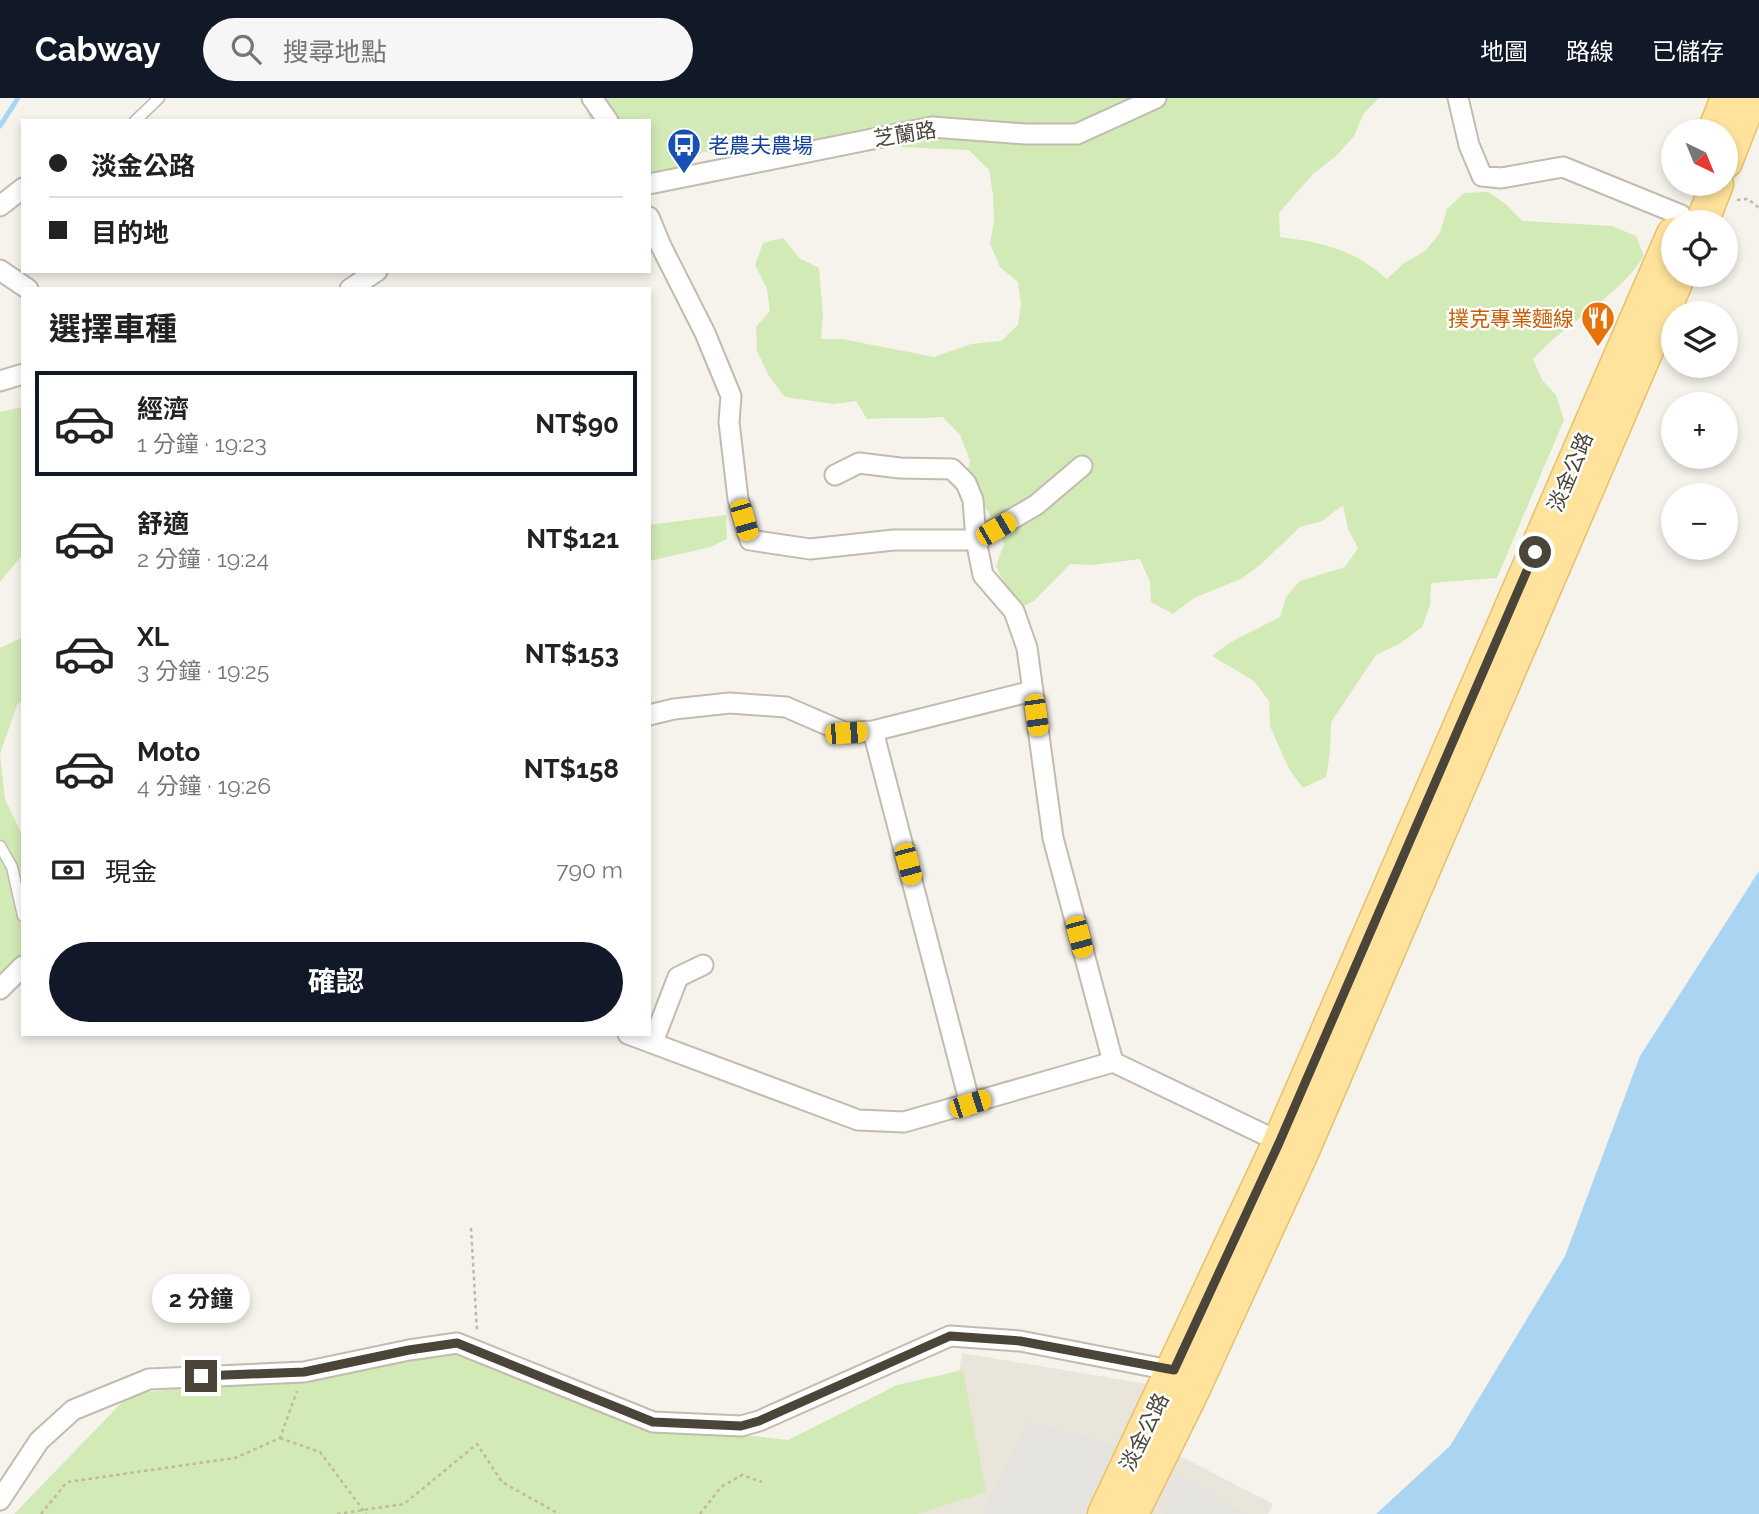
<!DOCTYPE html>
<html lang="zh-TW">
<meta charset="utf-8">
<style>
:root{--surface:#fff;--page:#f6f6f6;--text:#222;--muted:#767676;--line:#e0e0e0;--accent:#111827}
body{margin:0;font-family:Raleway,"Noto Sans TC",sans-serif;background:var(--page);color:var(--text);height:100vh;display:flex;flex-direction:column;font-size:26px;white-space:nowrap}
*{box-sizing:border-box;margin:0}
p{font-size:23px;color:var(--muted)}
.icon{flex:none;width:38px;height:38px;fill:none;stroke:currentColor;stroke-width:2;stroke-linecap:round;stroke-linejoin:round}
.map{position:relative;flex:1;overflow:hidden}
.side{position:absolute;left:21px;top:189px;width:630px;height:749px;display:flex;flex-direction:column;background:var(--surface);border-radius:0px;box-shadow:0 4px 10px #0003}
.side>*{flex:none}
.top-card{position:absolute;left:21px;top:21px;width:630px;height:154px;border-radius:0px;box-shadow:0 4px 10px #0003;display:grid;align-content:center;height:154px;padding:0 28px;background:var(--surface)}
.needle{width:46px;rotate:137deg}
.controls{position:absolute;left:1661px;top:21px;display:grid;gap:14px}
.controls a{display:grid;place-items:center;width:77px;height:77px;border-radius:50%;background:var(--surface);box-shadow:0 4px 10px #0003;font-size:35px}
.end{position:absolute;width:32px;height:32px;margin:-16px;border:9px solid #4b4439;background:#fff;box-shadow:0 0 0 4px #fff}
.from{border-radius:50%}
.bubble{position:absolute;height:49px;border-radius:24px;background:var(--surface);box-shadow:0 4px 10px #0003;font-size:23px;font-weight:700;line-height:49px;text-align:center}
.car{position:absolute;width:21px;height:42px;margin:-21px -10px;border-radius:9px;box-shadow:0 0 5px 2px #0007;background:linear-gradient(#f5c518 24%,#345 0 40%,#f5c518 0 76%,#345 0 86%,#f5c518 0)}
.top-card b{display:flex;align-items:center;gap:24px;height:66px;font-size:26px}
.top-card b+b{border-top:2px solid var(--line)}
.top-card i{width:18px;height:18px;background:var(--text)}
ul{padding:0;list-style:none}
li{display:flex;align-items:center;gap:21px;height:105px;margin:0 14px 10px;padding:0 14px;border:4px solid transparent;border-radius:0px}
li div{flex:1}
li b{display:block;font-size:26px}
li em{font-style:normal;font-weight:700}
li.active{border-color:var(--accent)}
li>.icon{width:63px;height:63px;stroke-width:1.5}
h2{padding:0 28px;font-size:32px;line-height:84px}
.pay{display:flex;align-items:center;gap:18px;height:77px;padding:0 28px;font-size:26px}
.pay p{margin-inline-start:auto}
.button{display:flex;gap:14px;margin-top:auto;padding:14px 28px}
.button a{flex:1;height:80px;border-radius:42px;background:var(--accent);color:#fff;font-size:28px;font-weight:700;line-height:80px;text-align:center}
header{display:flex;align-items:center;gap:42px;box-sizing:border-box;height:98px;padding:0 35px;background:var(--accent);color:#fff}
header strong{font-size:33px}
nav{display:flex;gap:38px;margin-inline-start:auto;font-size:24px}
.search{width:490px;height:63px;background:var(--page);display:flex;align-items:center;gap:18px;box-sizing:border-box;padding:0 24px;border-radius:38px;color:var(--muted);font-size:26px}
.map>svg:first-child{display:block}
</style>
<header>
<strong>Cabway</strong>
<div class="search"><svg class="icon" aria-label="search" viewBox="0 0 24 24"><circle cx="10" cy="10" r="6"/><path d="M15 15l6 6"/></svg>搜尋地點</div>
<nav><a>地圖</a><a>路線</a><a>已儲存</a></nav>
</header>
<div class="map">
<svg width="1759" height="1416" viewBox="0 0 1759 1416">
<rect width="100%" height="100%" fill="#f6f3ec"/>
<path fill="#eae5da" d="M962 1255 1206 1296 1176 1356 1273 1406 1268 1416H904L951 1326Z"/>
<path fill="#d2eab5" d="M582 0H1379L1364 15 1354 38 1336 58 1313 76 1279 115 1280 139C1324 145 1353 151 1387 181L1404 165 1425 153 1440 135 1447 111 1464 95 1488 94 1506 106 1522 123 1612 128 1636 138 1644 158C1615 203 1568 222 1533 261L1542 282 1556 297 1564 322 1497 480 1431 485 1430 507 1422 529 1401 545 1376 557 1331 624 1330 654 1326 679 1303 690 1289 671 1270 628 1269 603 1254 583 1212 558 1229 545 1280 519 1286 499 1300 483 1345 469 1358 450 1348 431 1343 407 1322 423 1300 429 1260 467 1241 481 1194 500 1173 516 1151 504 1150 484 1140 461 1092 467 1070 466 1035 502 1009 516 1006 490 996 468 1004 446C993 419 986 406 964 387L970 363 960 337 943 319C917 321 892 319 867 321L856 303 834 306 785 299 769 278 757 253 756 229 770 213 767 191 755 167 763 145 783 140 799 160 819 170 823 217 821 241H842L934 259 971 246 1001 243 1018 227 1021 206 1018 184 1000 169 990 146 994 124 993 97 989 72 969 52 780 44 754 47 731 57 703 54 679 70 658 90 649 91V23H591Z
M23 309V456L0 484V314Z
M726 417 727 441 711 449 649 463V427Z
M23 539V601L17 607 0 656 5 701 23 739V871L0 879V550Z
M445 1253 541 1274 671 1329 788 1342 897 1287 963 1272 986 1394 918 1416H14L130 1296 263 1281Z"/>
<path fill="#e5e3e0" d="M1028 1323 1116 1348 1082 1416H983Z
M1170 1374 1248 1416H1164L1171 1402 1160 1396Z"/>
<path fill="#a9d4f2" d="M1759 773V1416H1376L1450 1348 1565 1158 1640 958Z"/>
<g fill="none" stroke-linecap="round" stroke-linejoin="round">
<path stroke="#a9d4f2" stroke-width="5" d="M0 28 18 0"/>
<g stroke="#c2bbae" stroke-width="13">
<path id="service" d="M135 23 159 0
M0 748 12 769 23 818"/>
</g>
<g stroke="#c2bbae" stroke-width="23">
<path id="minor" d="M592 0 608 23
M1458 0 1469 47 1482 78 1501 80 1563 69 1681 117
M649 86 932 29 1025 36H1077L1156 0
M0 108 23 90
M649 119 661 148 705 235 731 298 729 324 738 401 750 442 810 451 894 442H976L1036 407 1082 368
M0 172 28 191
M350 191 377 173
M0 283 23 276
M835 377 859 365 900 370 952 371 966 385 973 402 976 442 983 477 1014 513 1027 550 1053 740 1113 964 1288 1048
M649 617 674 611 730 605 786 609 846 635 873 633 1032 593
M873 633 970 1006
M0 891 23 868
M628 936 858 1022 904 1024 1113 964
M653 944 678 879 703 867
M0 1402 39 1343 73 1312 149 1281 304 1274 409 1252 457 1245 653 1324 741 1328 759 1323 950 1238 1020 1243 1180 1274"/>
</g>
<g stroke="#e6c16a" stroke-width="35">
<path id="primary" d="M1714 33 1727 0
M1726 64 1751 0
M1702 124 1717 86
M1104 1416 1279 1044 1673 136
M1132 1416 1190 1299 1302 1055 1676 185"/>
</g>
<path stroke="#c4b79f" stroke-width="2.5" stroke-dasharray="3.5 3.5" stroke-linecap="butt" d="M1737 102 1748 101 1759 110
M471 1130 477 1233
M280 1340 320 1354 366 1416
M41 1416 67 1384 235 1360 280 1340 297 1293
M337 1416 404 1406 477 1346 502 1384 559 1416
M700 1416 721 1389 742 1377 762 1384"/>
<use href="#service" stroke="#fff" stroke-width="10"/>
<use href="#minor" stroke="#fff" stroke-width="19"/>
<use href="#primary" stroke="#ffe39c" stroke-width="32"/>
</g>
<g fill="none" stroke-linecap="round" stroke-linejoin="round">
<path stroke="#4b4439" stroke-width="9" d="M201 1278 304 1274 409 1252 457 1245 653 1324 741 1328 759 1323 950 1238 1020 1243 1174 1272 1279 1045 1535 454"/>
</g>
<defs>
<g id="bus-pin" transform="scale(1.75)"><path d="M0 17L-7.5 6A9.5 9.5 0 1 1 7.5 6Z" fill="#1a4fb4" stroke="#fff"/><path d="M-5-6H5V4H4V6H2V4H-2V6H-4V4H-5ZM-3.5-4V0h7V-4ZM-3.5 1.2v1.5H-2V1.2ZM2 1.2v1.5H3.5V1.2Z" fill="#fff"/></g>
<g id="restaurant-pin" transform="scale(1.75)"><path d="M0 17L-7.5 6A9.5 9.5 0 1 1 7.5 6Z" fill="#e8710a" stroke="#fff"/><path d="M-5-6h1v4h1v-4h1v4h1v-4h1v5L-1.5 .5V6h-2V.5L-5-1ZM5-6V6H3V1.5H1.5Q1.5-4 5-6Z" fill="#fff"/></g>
</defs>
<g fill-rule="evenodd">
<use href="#bus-pin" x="684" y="47"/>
<use href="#restaurant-pin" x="1598" y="220"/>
</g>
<g text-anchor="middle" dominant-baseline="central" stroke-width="5" stroke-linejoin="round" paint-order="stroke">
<g font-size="21" fill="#4b4439" stroke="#fff">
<text transform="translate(905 36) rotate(-9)">芝蘭路</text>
<text transform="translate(1570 374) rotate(-67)">淡金公路</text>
<text transform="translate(1144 1334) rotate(-64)">淡金公路</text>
</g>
<g font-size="21" fill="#164399" stroke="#fff" text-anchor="start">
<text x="708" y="47">老農夫農場</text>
</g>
<g font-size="21" fill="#c56008" stroke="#fff" text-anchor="end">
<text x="1574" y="220">撲克專業麵線</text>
</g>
</g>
</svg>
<div class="controls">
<a><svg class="needle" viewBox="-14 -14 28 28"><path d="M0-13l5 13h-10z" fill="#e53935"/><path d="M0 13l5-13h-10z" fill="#767676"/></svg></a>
<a><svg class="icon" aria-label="locate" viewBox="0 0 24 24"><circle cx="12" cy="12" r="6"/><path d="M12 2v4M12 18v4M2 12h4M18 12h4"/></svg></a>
<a><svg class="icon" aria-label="layers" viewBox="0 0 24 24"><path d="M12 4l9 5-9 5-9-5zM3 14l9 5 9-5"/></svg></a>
<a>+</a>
<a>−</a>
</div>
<i class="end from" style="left:1535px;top:454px"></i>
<i class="end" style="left:201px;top:1278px"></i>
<div class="bubble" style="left:152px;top:1176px;width:98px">2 分鐘</div>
<i class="car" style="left:744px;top:422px;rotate:164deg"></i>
<i class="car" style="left:996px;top:431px;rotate:60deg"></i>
<i class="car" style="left:1036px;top:617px;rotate:172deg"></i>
<i class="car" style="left:846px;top:635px;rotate:86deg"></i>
<i class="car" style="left:908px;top:766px;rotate:165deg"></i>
<i class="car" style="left:1079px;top:839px;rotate:165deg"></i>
<i class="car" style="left:970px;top:1006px;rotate:72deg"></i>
<div class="top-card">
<b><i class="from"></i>淡金公路</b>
<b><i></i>目的地</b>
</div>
<section class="side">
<h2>選擇車種</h2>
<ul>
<li class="active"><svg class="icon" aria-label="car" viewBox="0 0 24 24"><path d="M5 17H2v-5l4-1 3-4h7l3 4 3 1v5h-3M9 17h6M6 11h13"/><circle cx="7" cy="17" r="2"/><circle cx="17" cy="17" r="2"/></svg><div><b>經濟</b><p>1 分鐘 · 19:23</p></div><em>NT$90</em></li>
<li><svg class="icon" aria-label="car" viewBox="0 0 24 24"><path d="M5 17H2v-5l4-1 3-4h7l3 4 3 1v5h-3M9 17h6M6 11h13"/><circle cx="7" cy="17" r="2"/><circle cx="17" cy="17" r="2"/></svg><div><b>舒適</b><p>2 分鐘 · 19:24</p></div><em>NT$121</em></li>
<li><svg class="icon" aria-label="car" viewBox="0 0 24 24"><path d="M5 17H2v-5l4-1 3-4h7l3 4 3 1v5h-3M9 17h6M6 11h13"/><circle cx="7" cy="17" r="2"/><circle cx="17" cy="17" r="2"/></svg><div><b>XL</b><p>3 分鐘 · 19:25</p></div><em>NT$153</em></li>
<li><svg class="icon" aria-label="car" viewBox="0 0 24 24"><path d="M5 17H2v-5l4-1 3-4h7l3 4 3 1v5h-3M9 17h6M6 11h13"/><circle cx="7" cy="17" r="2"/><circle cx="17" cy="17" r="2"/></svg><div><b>Moto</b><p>4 分鐘 · 19:26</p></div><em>NT$158</em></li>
</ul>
<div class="pay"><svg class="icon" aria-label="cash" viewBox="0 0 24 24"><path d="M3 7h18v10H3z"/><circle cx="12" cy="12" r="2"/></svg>現金<p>790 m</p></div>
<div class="button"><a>確認</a></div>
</section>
</div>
